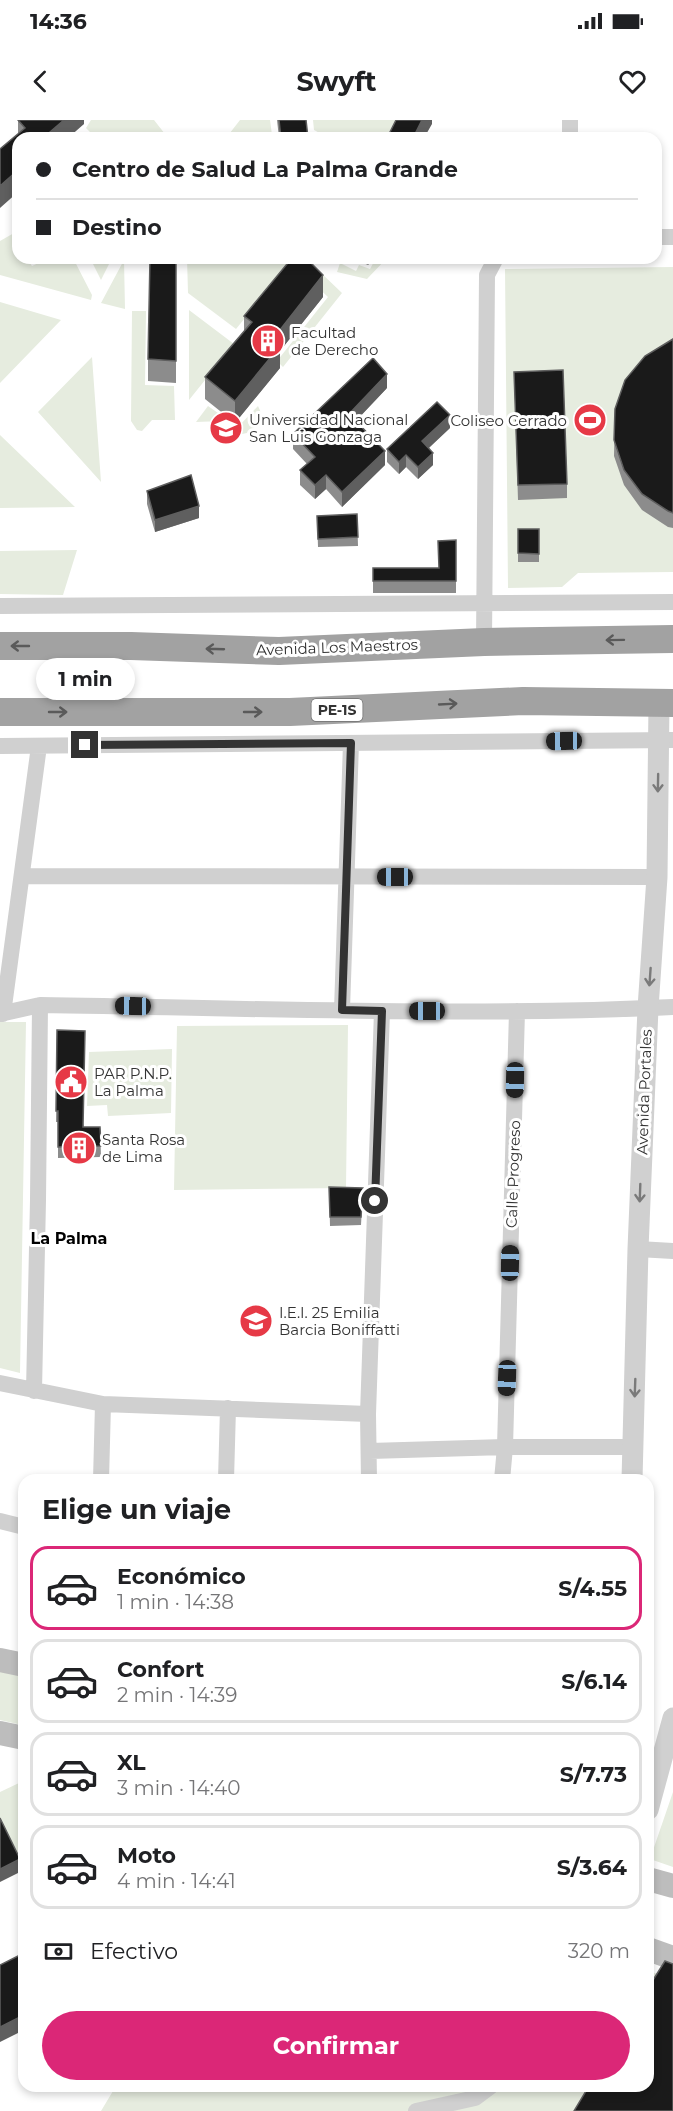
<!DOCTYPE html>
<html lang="es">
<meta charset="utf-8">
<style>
:root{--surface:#fff;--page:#f6f6f6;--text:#202124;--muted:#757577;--line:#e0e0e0;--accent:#db2777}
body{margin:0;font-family:Montserrat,sans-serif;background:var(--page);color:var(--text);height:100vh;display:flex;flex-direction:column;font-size:22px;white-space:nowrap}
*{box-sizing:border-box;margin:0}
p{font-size:20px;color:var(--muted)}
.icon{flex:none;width:33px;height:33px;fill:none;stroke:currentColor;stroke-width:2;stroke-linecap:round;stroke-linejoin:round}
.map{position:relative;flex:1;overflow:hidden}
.details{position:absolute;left:18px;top:1354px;width:636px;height:618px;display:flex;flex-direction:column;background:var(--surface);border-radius:18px;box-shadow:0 3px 9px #0003}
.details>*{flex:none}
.guide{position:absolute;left:12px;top:12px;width:650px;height:132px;border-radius:18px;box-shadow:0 3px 9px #0003;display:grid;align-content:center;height:132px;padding:0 24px;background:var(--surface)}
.end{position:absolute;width:27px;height:27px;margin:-14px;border:8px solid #333;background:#fff;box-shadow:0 0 0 3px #fff}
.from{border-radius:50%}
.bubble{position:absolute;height:42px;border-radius:21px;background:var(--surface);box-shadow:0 3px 9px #0003;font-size:20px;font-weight:700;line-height:42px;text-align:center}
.car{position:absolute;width:18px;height:36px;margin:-18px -9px;border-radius:8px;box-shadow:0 0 4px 2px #0007;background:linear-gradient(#222 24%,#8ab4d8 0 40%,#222 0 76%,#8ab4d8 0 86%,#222 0)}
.guide b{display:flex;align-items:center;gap:21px;height:57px;font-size:22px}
.guide b+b{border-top:2px solid var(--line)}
.guide i{width:15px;height:15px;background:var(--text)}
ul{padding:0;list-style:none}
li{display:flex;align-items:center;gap:18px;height:84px;margin:0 12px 9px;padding:0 12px;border:3px solid var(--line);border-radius:18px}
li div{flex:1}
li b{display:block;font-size:22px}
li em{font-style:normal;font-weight:700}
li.on{border-color:var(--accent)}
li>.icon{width:54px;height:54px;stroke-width:1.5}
h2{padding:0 24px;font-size:27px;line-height:72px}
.pay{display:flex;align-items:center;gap:15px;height:66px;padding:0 24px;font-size:22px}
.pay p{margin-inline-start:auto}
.primary-button{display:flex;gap:12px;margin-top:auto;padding:12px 24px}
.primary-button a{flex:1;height:69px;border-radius:36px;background:var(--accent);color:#fff;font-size:24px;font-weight:700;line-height:69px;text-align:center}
.status{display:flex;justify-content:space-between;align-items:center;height:42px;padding:0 30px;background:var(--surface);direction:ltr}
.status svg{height:16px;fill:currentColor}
header{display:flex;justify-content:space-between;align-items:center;height:78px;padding:0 24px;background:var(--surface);font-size:27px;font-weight:700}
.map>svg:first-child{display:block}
</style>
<div class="status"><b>14:36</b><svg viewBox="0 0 49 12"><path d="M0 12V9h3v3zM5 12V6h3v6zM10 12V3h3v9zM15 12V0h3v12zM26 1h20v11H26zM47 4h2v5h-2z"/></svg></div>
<header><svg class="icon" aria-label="back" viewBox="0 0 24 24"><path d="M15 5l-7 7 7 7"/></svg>Swyft<svg class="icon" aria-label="heart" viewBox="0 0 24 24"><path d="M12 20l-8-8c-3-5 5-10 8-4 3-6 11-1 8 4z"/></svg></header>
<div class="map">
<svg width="673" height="1991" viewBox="0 0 673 1991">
<rect width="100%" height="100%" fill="#fff"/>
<path fill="#e6ecdf" d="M91 0H154L165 14 156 18H86L91 13 86 8Z
M240 0H270L272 15 249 18H226Z
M313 0H396L386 18H329L314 10Z
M14 113 18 121V138H27L32 146 49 138H73L92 175 91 180 0 155V121Z
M90 138H112L101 160Z
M187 138H294L236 209 188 173Z
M376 138H387L367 159 337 152 340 143 356 151 359 145 370 149Z
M124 140 125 189 101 183Z
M673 147V452L578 453 562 467 508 468 505 149Z
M318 150 342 173 283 247 277 241 328 177 310 160Z
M0 182 61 200 0 263Z
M189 190 234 224 189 280Z
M132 191H146L145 265 174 266 175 300H152L142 311 137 310 131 301Z
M92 237 101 362 38 292Z
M208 286 238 307 258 286 263 297 252 312 232 316 223 301 196 302Z
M0 315 75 387 0 388Z
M77 430 63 475 0 474V431Z
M0 902H26L20 1253 0 1248Z
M348 905 346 1068 174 1070 177 906Z
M172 929 171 993 108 996 107 985 87 986 89 932Z
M0 1550 24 1555V1599L22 1605 0 1600Z
M19 1663 24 1673V1748L22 1749 0 1705V1672Z
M673 1672V1747L650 1739Z
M652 1852 673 1859V1991H101L116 1966H648V1860Z"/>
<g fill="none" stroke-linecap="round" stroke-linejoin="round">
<path stroke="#d0d0d0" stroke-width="16" d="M570 0V18
M656 117H673
M0 486 673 482
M484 522 487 155 496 138
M0 626 673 620
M23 756 657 757
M342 890 351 623
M0 894 40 885C251 888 462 897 673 887
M3 894 39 626
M638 1129 673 1131
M0 1263 103 1284 368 1294
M34 1271 38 1080 40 885
M370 1331 505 1327H633
M101 1360 103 1284
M226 1360 228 1288
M369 1360 368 1294 382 891
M502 1360 505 1327 517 891
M0 1401 24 1407
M416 1991 475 1978 491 1966"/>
<path stroke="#d0d0d0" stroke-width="21" d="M632 1360 638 1129 648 888 657 757 659 583
M648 1690 673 1598"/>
<path stroke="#bdbdbd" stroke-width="24" d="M0 1540 24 1545
M0 1613 24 1618
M648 1759 673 1766
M648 1829 673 1838"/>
<path stroke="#a2a2a2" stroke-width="28" d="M0 526H131L279 531 484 522 673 519
M0 592H290L523 581 673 583"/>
</g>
<path fill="#8c8c8c" d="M18 0H84V4L18 14Z
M277 0H306L308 18H279Z
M176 138V263L148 261V239Z
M352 138H372L368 145Z
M323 177 280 231V248L235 303 205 279V257L244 211V196Z
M673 219V408L668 407 642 390 624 365 614 336 615 289Z
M514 252 567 364V378L518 380Z
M387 268 356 301 385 345 342 387 326 369 315 379 300 365V350L307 344 293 329V314Z
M450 308 429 328 433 345 418 359 406 347 399 354 387 342V329Z
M147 371 199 398 155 412 147 384Z
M357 394 358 426 318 427 317 396Z
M539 409V442H518V433Z
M456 420V473H373V448H438Z
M57 910 84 1007H100L101 1037 58 1038V1002H56Z
M329 1067 363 1068 361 1105 330 1106Z
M24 1739V1761L21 1755V1740Z"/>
<path fill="#5f5f5f" d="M64 0H84V4L68 18H43Z
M422 0H432V4L424 18H413Z
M18 50V72L0 88V66Z
M34 138H42L34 142Z
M368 138H372L368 145Z
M323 155V177L280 231V248L235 303V281L272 220Z
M387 254V268L349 308V294Z
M450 295V308L422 334V321Z
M385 331V345L342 387V372Z
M433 333V345L418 359V347Z
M406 335V347L399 354V342Z
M326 355V369L315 379V365Z
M199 386V398L155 412V400Z
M20 1739V1752L0 1762V1749Z
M24 1895V1910L0 1922V1907Z"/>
<path fill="#1a1a1a" stroke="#5f5f5f" stroke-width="1.5" d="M18 0H64L43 18H18V50L0 66V29L25 8Z
M279 0H306L308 18H281Z
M396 0H422L413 18H387Z
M150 138H176V241L148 239Z
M292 138H306L323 155 272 220 280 226 235 281 205 257 252 202 244 196Z
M673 219V393L668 391 642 374 624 350 614 320 615 289 625 260 645 236Z
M373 238 387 254 349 294 385 331 342 372 326 355 315 365 300 350 315 337 293 314Z
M563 250 567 364 518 365 514 252Z
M437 282 450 295 422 321 433 333 418 347 406 335 399 342 387 329Z
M191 355 199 386 155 400 147 371Z
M357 394 358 417 318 419 317 396Z
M518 409H539V434L518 433Z
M456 420V461H373V448H439L438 421Z
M57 910 85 911 83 1007H100L101 1026 58 1027V991H56Z
M329 1067 363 1068 361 1097H330Z
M0 1698 20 1739 0 1749Z
M24 1833V1895L0 1907V1845Z
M665 1841 673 1844V1991H574L589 1966H648V1868Z"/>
<defs><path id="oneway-shaft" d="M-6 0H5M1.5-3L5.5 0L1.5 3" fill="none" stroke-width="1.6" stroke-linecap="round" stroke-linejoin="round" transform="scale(1.5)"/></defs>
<g stroke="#5a5a5a">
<use href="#oneway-shaft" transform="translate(615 520) rotate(179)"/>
<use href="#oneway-shaft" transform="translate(20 526) rotate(-180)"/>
<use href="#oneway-shaft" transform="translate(215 529) rotate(-178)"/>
<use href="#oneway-shaft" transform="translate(448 584) rotate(-3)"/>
<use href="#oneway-shaft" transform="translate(58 592)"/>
<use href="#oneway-shaft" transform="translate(253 592)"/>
</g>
<g stroke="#7a7a7a">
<use href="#oneway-shaft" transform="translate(658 663) rotate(91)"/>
<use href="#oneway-shaft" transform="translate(650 857) rotate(94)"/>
<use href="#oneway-shaft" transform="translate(640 1073) rotate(92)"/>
<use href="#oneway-shaft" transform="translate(635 1268) rotate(92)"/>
</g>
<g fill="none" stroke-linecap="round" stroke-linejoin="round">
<path stroke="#333" stroke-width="8" d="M85 625 351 623 342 890 382 891 375 1081"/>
</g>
<defs>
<g id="building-disc" transform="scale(1.725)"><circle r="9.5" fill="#e63946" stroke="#fff"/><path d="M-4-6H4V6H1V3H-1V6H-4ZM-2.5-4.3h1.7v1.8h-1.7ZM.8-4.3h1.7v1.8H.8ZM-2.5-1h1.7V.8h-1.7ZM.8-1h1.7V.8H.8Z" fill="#fff"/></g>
<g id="stadium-disc" transform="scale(1.725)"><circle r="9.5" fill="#e63946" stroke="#fff"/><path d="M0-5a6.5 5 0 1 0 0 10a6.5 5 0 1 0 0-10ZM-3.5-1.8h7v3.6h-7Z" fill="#fff"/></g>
<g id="university-disc" transform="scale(1.725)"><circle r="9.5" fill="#e63946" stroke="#fff"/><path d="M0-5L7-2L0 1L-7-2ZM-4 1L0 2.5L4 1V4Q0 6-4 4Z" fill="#fff"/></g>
<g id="civic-disc" transform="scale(1.725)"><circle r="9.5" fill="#e63946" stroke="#fff"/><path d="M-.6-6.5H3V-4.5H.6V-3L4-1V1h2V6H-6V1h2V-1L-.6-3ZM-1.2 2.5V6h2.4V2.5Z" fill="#fff"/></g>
<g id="school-disc" transform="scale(1.725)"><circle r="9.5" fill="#e63946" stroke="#fff"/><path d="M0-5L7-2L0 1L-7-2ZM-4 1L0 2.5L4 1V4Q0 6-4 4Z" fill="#fff"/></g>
</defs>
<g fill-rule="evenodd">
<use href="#building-disc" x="268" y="221"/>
<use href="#stadium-disc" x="590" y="300"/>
<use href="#university-disc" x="226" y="308"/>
<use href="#civic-disc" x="71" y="962"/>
<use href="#building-disc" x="79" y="1028"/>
<use href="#school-disc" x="256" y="1201"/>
</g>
<g text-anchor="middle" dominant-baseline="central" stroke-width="6" stroke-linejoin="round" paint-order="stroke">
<rect fill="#fff" stroke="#707070" stroke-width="1.5" x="311.5" y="579" width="51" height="22" rx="4.5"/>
<g font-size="14" font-weight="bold" fill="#333">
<text x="337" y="590">PE-1S</text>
</g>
<g font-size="15" fill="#333" stroke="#fff" text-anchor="start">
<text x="291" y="212">Facultad<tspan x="291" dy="17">de Derecho</tspan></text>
<text x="249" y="299">Universidad Nacional<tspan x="249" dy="17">San Luis Gonzaga</tspan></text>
<text x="567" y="300" text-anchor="end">Coliseo Cerrado</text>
<text x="94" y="953">PAR P.N.P.<tspan x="94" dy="17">La Palma</tspan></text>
<text x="102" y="1019">Santa Rosa<tspan x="102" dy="17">de Lima</tspan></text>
<text x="279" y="1192">I.E.I. 25 Emilia<tspan x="279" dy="17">Barcia Boniffatti</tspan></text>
</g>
<g font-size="15" fill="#333" stroke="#fff">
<text transform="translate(337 527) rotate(-2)">Avenida Los Maestros</text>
<text transform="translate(644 972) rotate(-88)">Avenida Portales</text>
<text transform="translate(513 1054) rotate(-88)">Calle Progreso</text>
</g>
<g font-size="16" font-weight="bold" fill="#000" stroke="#fff">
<text x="69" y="1118">La Palma</text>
</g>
</g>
</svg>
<i class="end from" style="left:375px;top:1081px"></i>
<i class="end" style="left:85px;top:625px"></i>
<div class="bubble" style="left:36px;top:538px;width:99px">1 min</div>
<i class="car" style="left:564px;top:621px;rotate:269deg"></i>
<i class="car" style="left:395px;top:757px;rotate:270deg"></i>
<i class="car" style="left:133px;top:886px;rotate:271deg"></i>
<i class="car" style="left:427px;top:891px;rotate:270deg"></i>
<i class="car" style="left:515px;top:960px;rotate:181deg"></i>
<i class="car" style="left:510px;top:1143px;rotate:1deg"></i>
<i class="car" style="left:507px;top:1258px;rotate:182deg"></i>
<div class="guide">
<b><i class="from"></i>Centro de Salud La Palma Grande</b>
<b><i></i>Destino</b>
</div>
<section class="details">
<h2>Elige un viaje</h2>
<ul>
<li class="on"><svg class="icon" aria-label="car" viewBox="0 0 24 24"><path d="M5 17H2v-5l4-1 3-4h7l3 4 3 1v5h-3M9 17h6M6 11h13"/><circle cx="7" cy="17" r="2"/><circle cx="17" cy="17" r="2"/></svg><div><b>Económico</b><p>1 min · 14:38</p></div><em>S/4.55</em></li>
<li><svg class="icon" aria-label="car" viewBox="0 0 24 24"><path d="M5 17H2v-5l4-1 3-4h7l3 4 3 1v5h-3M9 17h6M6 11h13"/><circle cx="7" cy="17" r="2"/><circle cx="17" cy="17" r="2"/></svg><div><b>Confort</b><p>2 min · 14:39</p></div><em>S/6.14</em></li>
<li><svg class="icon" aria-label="car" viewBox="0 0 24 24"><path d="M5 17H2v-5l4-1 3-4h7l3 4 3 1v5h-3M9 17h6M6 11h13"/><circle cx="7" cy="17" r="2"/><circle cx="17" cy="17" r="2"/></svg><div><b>XL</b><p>3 min · 14:40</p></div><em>S/7.73</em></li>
<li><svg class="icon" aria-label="car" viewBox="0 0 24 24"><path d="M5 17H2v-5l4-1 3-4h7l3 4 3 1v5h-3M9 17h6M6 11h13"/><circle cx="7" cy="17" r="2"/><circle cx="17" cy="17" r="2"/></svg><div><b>Moto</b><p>4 min · 14:41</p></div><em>S/3.64</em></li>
</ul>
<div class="pay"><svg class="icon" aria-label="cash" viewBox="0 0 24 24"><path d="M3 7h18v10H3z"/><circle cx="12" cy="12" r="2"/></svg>Efectivo<p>320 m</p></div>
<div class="primary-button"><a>Confirmar</a></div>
</section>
</div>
